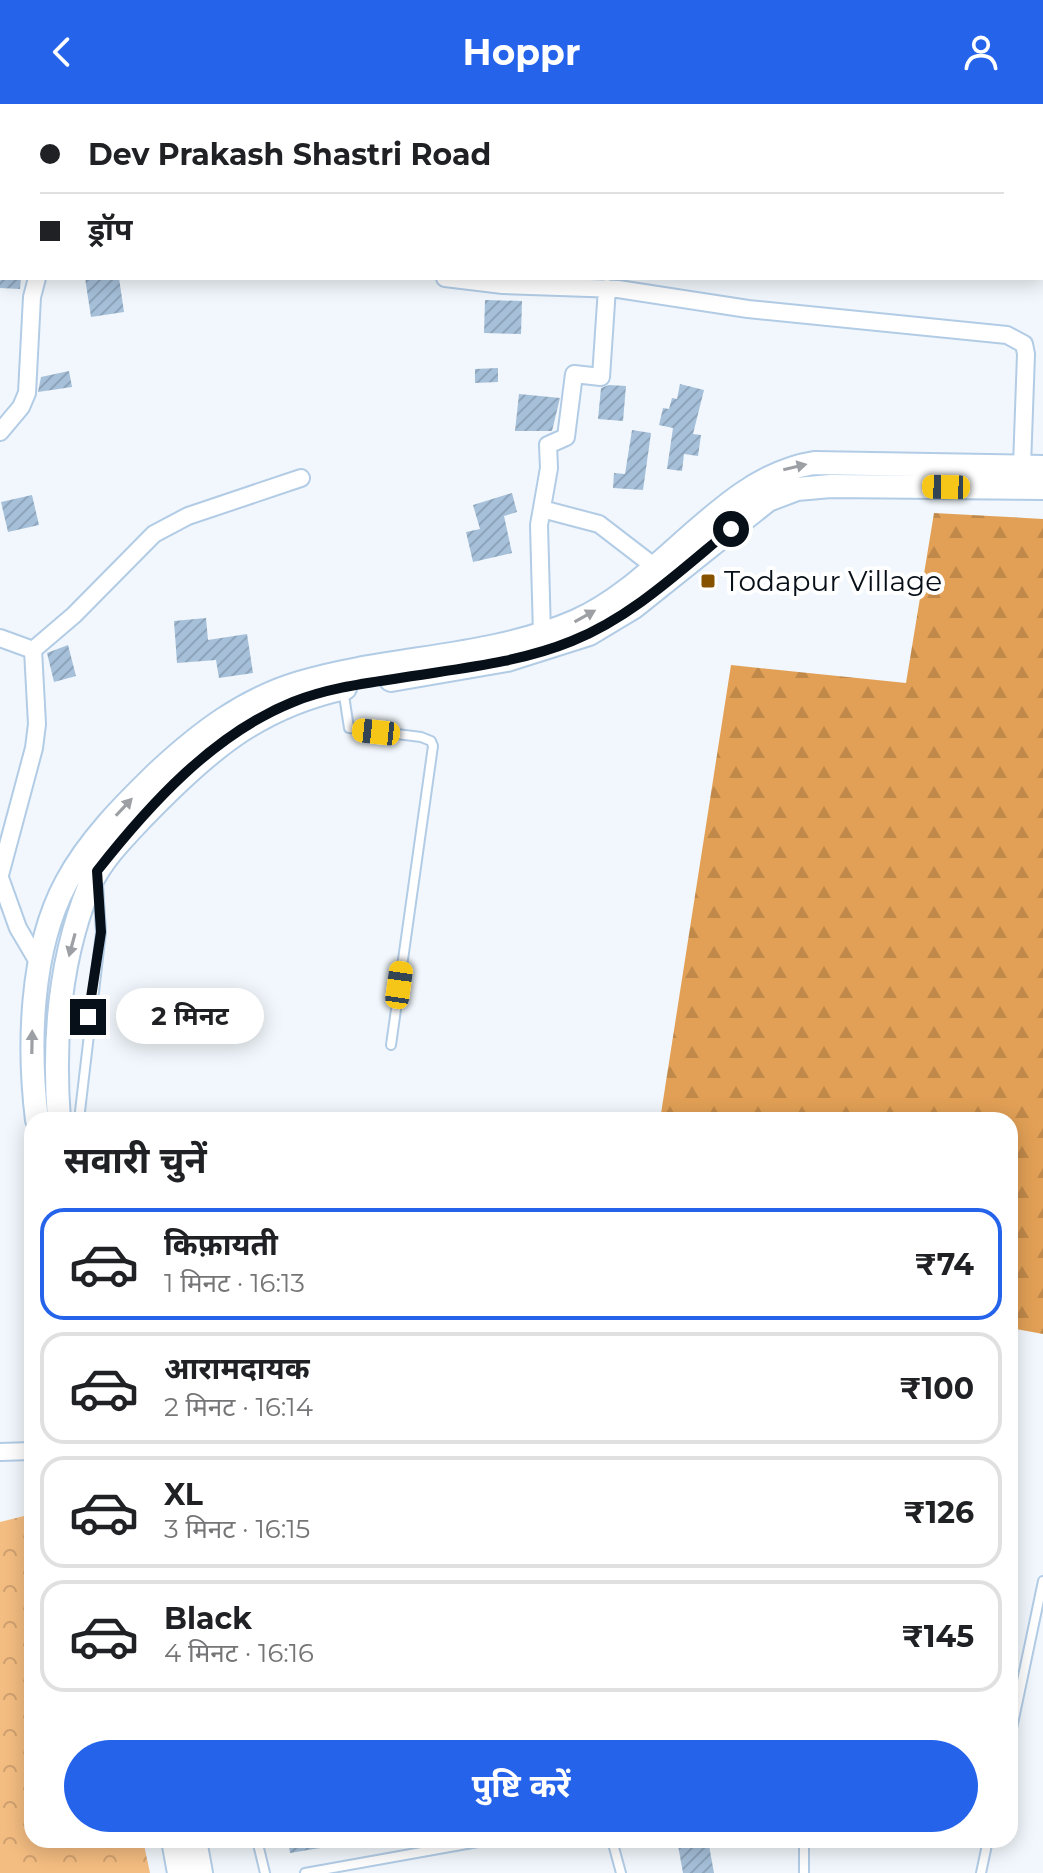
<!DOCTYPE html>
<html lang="hi">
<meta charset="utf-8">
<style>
:root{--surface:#fff;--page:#f2f2f2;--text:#202124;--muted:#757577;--line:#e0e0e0;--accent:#2563eb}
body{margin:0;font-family:Montserrat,"Noto Sans Devanagari",sans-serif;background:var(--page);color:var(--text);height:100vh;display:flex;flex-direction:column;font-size:30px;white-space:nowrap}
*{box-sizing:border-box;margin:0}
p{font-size:26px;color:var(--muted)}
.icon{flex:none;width:44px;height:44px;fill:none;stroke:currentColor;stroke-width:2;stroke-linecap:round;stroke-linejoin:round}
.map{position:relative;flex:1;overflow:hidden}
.panel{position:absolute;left:24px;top:1008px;width:994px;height:736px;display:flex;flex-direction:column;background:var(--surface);border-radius:24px;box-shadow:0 4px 20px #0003}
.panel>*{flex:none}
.hud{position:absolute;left:0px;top:0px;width:1044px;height:176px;box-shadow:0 4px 20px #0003;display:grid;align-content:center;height:176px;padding:0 40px;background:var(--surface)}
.end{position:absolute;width:36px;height:36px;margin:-18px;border:10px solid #070f18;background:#fff;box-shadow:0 0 0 4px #fff}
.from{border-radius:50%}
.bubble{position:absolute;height:56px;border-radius:28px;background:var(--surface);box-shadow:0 4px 20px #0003;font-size:26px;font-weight:700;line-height:56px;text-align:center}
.car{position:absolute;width:24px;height:48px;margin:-24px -12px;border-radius:10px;box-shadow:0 0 6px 2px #0007;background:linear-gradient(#f5c518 24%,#345 0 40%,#f5c518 0 76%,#345 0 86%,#f5c518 0)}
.hud b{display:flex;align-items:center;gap:28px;height:76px;font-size:30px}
.hud b+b{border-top:2px solid var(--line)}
.hud i{width:20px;height:20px;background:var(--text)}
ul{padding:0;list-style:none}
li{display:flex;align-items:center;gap:24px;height:112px;margin:0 16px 12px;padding:0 24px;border:4px solid var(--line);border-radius:24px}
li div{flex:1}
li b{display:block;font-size:30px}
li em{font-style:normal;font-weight:700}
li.selected{border-color:var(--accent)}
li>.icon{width:72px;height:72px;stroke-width:1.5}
h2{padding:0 40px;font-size:36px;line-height:96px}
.action{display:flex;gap:16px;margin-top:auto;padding:16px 40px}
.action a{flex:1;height:92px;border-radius:48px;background:var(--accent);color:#fff;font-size:32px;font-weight:700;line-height:92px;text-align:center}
header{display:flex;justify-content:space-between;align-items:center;height:104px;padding:0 40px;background:var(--accent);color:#fff;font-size:36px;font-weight:700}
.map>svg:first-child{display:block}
</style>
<header><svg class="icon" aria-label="back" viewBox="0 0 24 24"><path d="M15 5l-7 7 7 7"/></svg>Hoppr<svg class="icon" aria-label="person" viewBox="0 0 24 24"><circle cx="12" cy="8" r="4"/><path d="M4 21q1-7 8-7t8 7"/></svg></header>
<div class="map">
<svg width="1043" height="1769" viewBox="0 0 1043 1769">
<defs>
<pattern id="forest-firs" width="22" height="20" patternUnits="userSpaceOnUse" patternTransform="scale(2)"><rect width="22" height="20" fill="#e2a056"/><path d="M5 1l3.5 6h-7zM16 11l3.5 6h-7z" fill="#c0894a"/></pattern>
<pattern id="park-crowns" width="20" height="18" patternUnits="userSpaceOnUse" patternTransform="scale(2)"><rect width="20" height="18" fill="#f3bc81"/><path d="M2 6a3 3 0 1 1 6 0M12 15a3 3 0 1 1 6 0" fill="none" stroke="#cfa06f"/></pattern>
<pattern id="building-hatch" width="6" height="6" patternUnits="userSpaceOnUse" patternTransform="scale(2)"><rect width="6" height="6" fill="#a6c0da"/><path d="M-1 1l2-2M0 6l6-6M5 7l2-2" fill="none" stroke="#8da4ba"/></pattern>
</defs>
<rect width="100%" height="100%" fill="#f1f7fc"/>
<path fill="#f3bc81" d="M83 0H416L371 2Z"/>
<path fill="url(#forest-firs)" d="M934 409 1043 415V1230L1010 1224V1016H660L731 561 906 579Z"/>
<path fill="url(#park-crowns)" d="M32 1410V1736H143L150 1769H0V1418Z"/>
<path fill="url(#building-hatch)" d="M0 174H21L20 185 0 184Z
M85 174H119L124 208 91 213Z
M485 196 522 197 521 230 484 229Z
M498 264V278L475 279V265Z
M69 267 72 283 38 288 41 273Z
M680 280 704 286 693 330 701 331 698 352 684 350 682 367 667 365 673 324 659 321 663 304 669 305 672 294 677 295Z
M609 281 626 282 623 317 598 315 601 284Z
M519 290 560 294 552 327H515Z
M632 326 651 329 643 386 613 384 614 369 625 370Z
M512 389 517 408 504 412 512 449 473 458 466 428 480 425 473 401Z
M32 391 39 421 8 428 1 398Z
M206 514 208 536 247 530 253 569 219 574 216 556 177 559 174 517Z
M68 541 76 572 54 578 47 549Z
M288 1736H331L332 1742 290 1749Z
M677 1736H708L714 1769H683Z"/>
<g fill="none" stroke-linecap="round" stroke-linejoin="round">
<g stroke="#b2cce6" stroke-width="12">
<path id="lane" d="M343 585 349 624 421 633 431 637 433 642 391 941
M79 1016 101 828 98 780
M1010 1634 1043 1477
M257 1736 265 1769
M612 1736 621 1769
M804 1736V1769
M305 1769 489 1736
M981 1769 988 1736"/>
</g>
<g stroke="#b2cce6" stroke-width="20">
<path id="street" d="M445 174 503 181 618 185 748 205 1007 231 1024 240 1026 250 1022 362
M0 328 21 303 27 289 32 193 37 174
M542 405 599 420 655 463
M542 530 539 421 549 364 548 341 566 333 574 270 601 273 607 184
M0 534 33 546
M0 771 34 644 37 620 33 546 74 511 154 430 188 412 301 374
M0 774 18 824 41 863
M0 1348 32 1347"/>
</g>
<g stroke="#b2cce6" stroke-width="26">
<path id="secondary" d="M391 576 507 556 589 530 634 503 768 396 797 385 831 382 1043 384
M37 1016C28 943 30 846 66 779 88 737 124 701 158 668 200 629 243 596 299 579 389 552 489 555 576 517 661 480 723 373 814 359L1043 363
M59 1016C53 938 59 857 89 783 101 756 124 733 144 712 206 648 257 603 345 584
M173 1736 179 1769
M195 1736 201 1769"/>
</g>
<path stroke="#7f868d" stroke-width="3" stroke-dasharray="2 6" stroke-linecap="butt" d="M29 0V2"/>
<use href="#lane" stroke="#fff" stroke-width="8"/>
<use href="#street" stroke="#fff" stroke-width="16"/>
<use href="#secondary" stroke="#fff" stroke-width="22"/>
</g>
<defs><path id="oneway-solid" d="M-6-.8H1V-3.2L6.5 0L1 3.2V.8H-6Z" transform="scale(2)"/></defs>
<g fill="#9c9fa3">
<use href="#oneway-solid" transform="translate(795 363) rotate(-13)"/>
<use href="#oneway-solid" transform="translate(585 512) rotate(-29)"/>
<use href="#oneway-solid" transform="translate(124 703) rotate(-47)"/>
<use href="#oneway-solid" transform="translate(72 841) rotate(105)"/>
<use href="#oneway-solid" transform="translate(32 938) rotate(-89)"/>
</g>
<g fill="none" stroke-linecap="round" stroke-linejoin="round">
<path stroke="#070f18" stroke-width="10" d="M88 913 101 828 97 767C149 701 213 630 293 598 325 585 360 580 394 575 453 565 516 560 572 537 632 513 681 466 731 425"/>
</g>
<rect fill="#875200" stroke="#fff" stroke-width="3" x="700" y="469" width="16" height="16" rx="4"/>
<g text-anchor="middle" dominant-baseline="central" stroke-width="8" stroke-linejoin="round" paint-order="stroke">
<g font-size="28" fill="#070f18" stroke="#fff" text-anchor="start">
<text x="724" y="477">Todapur Village</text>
</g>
</g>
</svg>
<i class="end from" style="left:731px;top:425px"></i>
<i class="end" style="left:88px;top:913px"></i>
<div class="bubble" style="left:116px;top:884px;width:148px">2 मिनट</div>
<i class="car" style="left:946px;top:383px;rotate:271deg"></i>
<i class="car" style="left:376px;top:628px;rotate:276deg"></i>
<i class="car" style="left:399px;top:881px;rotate:8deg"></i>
<div class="hud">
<b><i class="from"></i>Dev Prakash Shastri Road</b>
<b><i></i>ड्रॉप</b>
</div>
<section class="panel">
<h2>सवारी चुनें</h2>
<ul>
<li class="selected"><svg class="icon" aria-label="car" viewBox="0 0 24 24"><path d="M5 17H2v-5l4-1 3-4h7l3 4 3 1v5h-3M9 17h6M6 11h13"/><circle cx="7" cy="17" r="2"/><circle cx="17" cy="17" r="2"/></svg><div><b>किफ़ायती</b><p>1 मिनट · 16:13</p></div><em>₹74</em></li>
<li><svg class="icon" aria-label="car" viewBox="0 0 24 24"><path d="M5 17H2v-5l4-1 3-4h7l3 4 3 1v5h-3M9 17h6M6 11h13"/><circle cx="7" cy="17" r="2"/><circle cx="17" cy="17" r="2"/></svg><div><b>आरामदायक</b><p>2 मिनट · 16:14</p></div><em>₹100</em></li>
<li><svg class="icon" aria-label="car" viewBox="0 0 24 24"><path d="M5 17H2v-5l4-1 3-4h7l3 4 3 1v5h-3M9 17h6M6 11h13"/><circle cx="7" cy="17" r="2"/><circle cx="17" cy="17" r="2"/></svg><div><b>XL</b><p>3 मिनट · 16:15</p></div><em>₹126</em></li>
<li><svg class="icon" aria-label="car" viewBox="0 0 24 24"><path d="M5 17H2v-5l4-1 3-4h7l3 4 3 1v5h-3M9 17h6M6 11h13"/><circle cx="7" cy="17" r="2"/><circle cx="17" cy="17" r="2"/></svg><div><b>Black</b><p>4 मिनट · 16:16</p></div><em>₹145</em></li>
</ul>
<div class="action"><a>पुष्टि करें</a></div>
</section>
</div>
